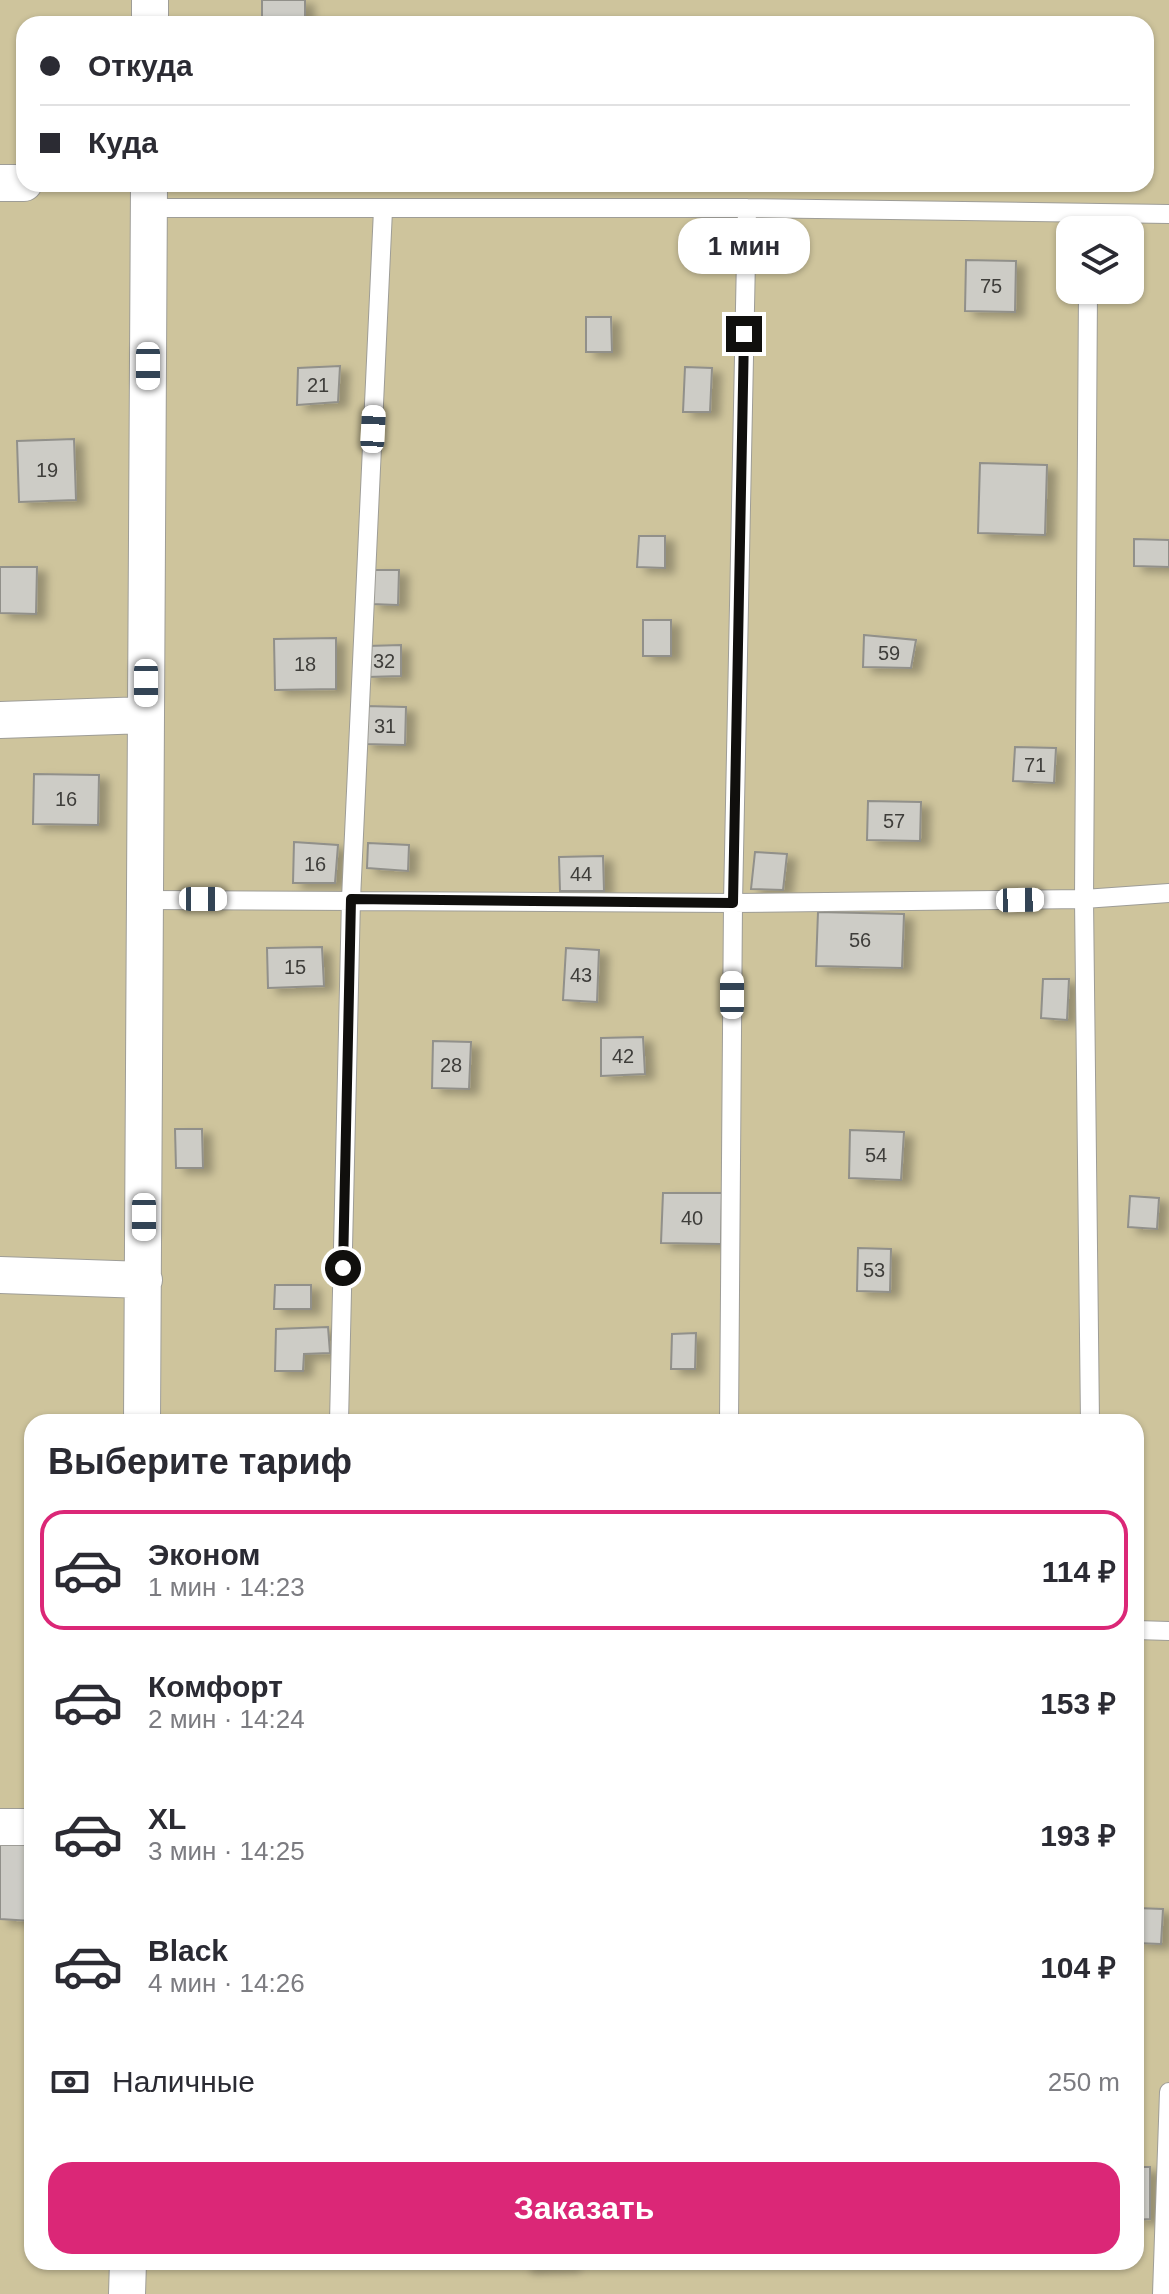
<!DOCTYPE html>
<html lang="ru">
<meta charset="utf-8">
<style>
:root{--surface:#fff;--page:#f7f7f7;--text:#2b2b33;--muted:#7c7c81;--line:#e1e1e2;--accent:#db2777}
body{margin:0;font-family:Arial,sans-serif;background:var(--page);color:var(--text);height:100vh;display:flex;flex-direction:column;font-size:30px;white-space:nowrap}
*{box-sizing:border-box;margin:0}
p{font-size:26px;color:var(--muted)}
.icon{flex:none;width:44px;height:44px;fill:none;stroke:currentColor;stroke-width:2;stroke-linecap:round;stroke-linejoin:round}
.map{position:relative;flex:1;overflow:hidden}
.panel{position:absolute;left:24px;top:1414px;width:1120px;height:856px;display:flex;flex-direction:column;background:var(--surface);border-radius:24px;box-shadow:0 2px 6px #0004}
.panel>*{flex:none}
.hud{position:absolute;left:16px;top:16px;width:1138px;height:176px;border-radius:24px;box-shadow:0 2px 6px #0004;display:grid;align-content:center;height:176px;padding:0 24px;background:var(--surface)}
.tools{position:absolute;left:1056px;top:216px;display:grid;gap:16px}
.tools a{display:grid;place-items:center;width:88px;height:88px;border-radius:16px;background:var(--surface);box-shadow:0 2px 6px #0004;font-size:40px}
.end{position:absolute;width:36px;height:36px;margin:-18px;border:10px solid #100f0d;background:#fff;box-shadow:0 0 0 4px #fff}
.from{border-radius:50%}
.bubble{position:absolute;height:56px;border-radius:24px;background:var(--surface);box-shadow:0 2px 6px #0004;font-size:26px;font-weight:800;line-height:56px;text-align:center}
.car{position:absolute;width:24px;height:48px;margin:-24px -12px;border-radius:10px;box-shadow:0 0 6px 2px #0007;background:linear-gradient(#fff 24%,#345 0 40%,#fff 0 76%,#345 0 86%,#fff 0)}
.hud b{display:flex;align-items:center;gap:28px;height:76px;font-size:30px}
.hud b+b{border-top:2px solid var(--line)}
.hud i{width:20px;height:20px;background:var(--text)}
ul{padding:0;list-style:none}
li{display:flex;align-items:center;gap:24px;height:120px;margin:0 16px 12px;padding:0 8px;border:4px solid transparent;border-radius:24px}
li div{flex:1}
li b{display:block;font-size:30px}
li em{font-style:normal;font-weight:800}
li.selected{border-color:var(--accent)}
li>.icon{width:72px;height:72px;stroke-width:1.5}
h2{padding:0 24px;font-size:36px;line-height:96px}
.pay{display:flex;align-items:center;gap:20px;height:88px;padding:0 24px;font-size:30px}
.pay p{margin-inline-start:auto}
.action{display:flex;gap:16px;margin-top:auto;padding:16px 24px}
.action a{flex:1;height:92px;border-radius:24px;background:var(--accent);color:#fff;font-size:32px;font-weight:800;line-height:92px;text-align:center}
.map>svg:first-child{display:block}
</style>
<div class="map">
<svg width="1169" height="2294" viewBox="0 0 1169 2294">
<defs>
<filter id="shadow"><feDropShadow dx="9" dy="5" stdDeviation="4" flood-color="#0004"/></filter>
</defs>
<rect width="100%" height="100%" fill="#e8e7e1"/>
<path fill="#cec49c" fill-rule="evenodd" d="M0 0H1169V2294H0ZM24 24H1146V184H24ZM1070 230H1130V290H1070ZM32 1422H1136V2262H32Z"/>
<path fill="#cdccc6" stroke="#91908a" stroke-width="2" filter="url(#shadow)" d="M262 0H305V24H262Z
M966 260 1016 261 1015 312 965 311Z
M586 317H611L612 352H586Z
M340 366 338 402 297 405 298 368Z
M685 367 712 368 710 412H683Z
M74 439 76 500 19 502 17 441Z
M980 463 1047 465 1045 535 978 533Z
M639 536H665V568L637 567Z
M1134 539 1169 540V567L1134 566Z
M0 567H37L36 614 0 613Z
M372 570H399L398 605 371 604Z
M643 620H671V656H643Z
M864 635 916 640 911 668 863 667Z
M336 638V689L275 690 274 639Z
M401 645V676L367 677V646Z
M365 706 406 707 405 745 364 744Z
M1015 747 1056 748 1054 783 1013 781Z
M34 774 99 775 98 825 33 824Z
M868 801 921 802 920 841 867 840Z
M294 842 338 845 335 883H293Z
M368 843 409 845 408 871 367 868Z
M755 852 787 854 783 890 751 889Z
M603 856 604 891H560L559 857Z
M818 912 904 914 902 968 816 966Z
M322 947 324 986 268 988 267 948Z
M566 948 599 950 597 1002 563 1000Z
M1043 979H1069L1067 1020 1041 1018Z
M643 1037 645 1074 601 1076V1038Z
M433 1041 471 1042 469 1089 432 1088Z
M175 1129H202L203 1168H176Z
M850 1130 904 1132 901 1180 849 1178Z
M663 1193H722L721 1244 661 1243Z
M1130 1196 1159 1198 1157 1229 1128 1227Z
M858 1248 891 1249 890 1292 857 1291Z
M275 1285H311V1309H274Z
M328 1327 330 1353 304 1354 303 1371H275L276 1329Z
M696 1333 695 1369H671L672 1334Z
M0 1840 32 1842V1921L0 1919Z
M1136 1908 1163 1909 1161 1944 1136 1943Z
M1136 2167H1150V2219L1136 2220Z
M523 2262H571V2266L523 2268Z"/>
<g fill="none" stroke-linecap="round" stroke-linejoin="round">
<g stroke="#9e9d97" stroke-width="20">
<path id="service" d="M149 208H747L1169 214
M1088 290 1084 899 1090 1422
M145 900 733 903 1084 899 1169 893
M339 1422 351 899 383 210
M729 1422 733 903 747 208
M1136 1630 1169 1631
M1162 2294 1169 2092"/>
</g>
<g stroke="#9e9d97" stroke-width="38">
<path id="minor" d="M150 24V0
M0 183H24
M0 720 146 715
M0 1275 144 1280
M142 1422 149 184
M0 1827H32
M127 2294 128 2262"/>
</g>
<use href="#service" stroke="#fff" stroke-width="18"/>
<use href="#minor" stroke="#fff" stroke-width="36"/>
</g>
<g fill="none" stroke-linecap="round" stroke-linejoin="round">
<path stroke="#100f0d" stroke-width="10" d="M343 1268 351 899 733 903 744 334"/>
</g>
<g text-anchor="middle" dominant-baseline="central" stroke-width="6" stroke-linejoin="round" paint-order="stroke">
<g font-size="20" fill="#3f3e3b">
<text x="991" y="286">75</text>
<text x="318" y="385">21</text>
<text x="47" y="470">19</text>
<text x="889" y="653">59</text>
<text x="384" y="661">32</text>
<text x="305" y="664">18</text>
<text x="385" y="726">31</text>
<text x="1035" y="765">71</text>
<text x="66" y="799">16</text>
<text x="894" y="821">57</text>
<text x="315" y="864">16</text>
<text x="581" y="874">44</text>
<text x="860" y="940">56</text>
<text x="295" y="967">15</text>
<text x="581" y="975">43</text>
<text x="623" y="1056">42</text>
<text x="451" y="1065">28</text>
<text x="876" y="1155">54</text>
<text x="692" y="1218">40</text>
<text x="874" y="1270">53</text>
</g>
</g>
</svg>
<div class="tools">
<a><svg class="icon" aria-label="layers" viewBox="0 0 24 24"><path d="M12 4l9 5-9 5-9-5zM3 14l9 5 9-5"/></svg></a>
</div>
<i class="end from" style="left:343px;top:1268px"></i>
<i class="end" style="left:744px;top:334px"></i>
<div class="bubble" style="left:678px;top:218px;width:132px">1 мин</div>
<i class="car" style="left:148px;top:366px;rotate:180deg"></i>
<i class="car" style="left:373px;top:429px;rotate:3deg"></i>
<i class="car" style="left:146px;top:683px;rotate:180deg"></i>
<i class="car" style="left:203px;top:899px;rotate:90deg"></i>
<i class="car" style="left:1020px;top:900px;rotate:89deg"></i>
<i class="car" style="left:732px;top:995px;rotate:0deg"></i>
<i class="car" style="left:144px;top:1217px;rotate:180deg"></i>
<div class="hud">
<b><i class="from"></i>Откуда</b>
<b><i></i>Куда</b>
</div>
<section class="panel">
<h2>Выберите тариф</h2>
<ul>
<li class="selected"><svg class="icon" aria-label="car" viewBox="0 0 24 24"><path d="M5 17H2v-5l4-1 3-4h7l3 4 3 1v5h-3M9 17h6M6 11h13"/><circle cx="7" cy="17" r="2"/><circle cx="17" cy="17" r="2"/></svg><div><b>Эконом</b><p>1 мин · 14:23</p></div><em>114 ₽</em></li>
<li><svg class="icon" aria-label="car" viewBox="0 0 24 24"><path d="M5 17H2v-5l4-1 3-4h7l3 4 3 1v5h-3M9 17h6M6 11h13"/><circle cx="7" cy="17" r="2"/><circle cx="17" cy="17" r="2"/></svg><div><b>Комфорт</b><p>2 мин · 14:24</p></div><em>153 ₽</em></li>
<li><svg class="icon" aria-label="car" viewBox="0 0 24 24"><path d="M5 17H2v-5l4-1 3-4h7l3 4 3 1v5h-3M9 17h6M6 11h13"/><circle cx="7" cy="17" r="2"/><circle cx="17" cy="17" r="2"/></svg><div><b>XL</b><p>3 мин · 14:25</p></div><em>193 ₽</em></li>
<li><svg class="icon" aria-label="car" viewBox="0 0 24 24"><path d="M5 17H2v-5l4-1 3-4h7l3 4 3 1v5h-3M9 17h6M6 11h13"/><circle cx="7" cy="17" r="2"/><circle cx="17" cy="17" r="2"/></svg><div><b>Black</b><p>4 мин · 14:26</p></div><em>104 ₽</em></li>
</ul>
<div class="pay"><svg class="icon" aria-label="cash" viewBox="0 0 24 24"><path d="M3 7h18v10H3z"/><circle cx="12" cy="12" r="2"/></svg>Наличные<p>250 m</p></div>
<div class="action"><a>Заказать</a></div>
</section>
</div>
